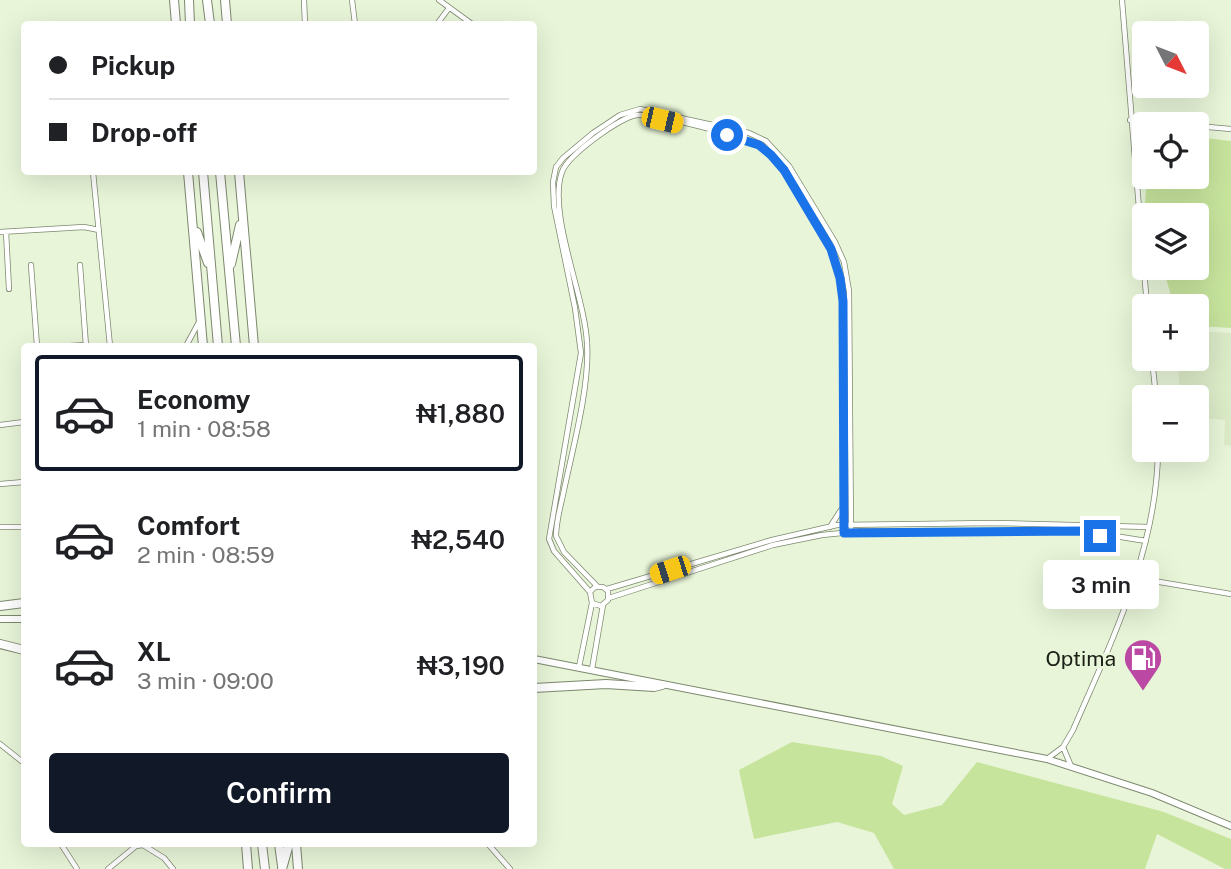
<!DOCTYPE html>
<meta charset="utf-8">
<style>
:root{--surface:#fff;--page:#f2f2f2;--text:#202124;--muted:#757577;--line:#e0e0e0;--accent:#111827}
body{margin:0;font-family:"Public Sans",sans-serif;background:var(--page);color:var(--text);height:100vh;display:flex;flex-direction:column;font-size:26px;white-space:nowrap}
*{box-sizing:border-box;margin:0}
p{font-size:23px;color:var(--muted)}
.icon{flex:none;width:38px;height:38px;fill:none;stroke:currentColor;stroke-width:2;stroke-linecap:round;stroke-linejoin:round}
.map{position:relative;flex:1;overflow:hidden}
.panel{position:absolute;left:21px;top:343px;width:516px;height:504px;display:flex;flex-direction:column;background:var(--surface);border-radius:7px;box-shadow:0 7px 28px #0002}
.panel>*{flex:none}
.top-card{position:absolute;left:21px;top:21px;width:516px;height:154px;border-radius:7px;box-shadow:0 7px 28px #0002;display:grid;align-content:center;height:154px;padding:0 28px;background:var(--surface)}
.needle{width:46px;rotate:132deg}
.buttons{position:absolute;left:1132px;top:21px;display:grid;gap:14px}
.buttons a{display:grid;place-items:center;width:77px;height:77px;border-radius:7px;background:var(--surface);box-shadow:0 7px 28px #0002;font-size:35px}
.end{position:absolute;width:32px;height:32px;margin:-16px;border:9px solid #1a73e8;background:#fff;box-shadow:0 0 0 4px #fff}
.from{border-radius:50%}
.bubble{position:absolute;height:49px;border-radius:7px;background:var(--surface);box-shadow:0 7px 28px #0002;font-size:23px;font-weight:600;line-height:49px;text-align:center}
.car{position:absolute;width:21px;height:42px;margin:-21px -10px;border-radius:9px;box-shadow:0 0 5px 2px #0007;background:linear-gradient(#f5c518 24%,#345 0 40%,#f5c518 0 76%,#345 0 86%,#f5c518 0)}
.top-card b{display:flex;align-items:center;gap:24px;height:66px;font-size:26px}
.top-card b+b{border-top:2px solid var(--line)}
.top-card i{width:18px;height:18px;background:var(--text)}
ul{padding:12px 0 0;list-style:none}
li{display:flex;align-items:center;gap:21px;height:116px;margin:0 14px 10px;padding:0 14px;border:4px solid transparent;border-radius:7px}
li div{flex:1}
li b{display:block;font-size:26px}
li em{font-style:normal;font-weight:600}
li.active{border-color:var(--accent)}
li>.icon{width:63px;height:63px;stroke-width:1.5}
.primary-button{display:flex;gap:14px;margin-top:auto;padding:14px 28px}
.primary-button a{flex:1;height:80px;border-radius:7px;background:var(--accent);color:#fff;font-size:28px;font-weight:600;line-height:80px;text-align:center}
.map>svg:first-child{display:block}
</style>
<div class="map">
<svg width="1231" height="869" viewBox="0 0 1231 869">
<rect width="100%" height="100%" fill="#e8f5d8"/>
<path fill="#dbeac7" d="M1197 331 1231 333V446L1224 445 1225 420 1197 417V397H1180L1178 359H1197Z"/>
<path fill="#c7e49d" d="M1197 137 1231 141V328L1197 326V306H1174L1163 268H1197V215H1149L1145 202 1147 177H1197Z
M792 742 881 756 903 766 892 804 904 815 942 805 977 762 1164 812 1231 839V869H1225L1157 834 1145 869H894L874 833 837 822 754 839 739 770Z"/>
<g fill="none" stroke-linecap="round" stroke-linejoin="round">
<g stroke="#7d886e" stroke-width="6">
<path id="street" d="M304 0 305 24
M352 0 355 24
M439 0 472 24
M1122 0 1147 306
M437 24 449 8
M1130 120 1179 124
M1197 126 1231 129
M93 172 110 346
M0 232 84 227 99 230
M6 232 9 289
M31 265 37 346
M80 265 86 346
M69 346 86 345
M186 346 199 322
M1152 359 1156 397
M0 425 24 422
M0 484 24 482
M0 527H24
M830 527 841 510
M1136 578 1231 594
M597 586 564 552 556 536C556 521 561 505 564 490 573 447 590 386 587 343 585 296 547 213 562 172 568 155 620 117 637 115 657 114 749 137 765 149 784 163 821 226 831 250 838 267 842 284 843 301L844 533
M607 589 772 540 837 525 994 523 1149 527
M590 592 595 587H603L608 591V600L601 606 592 603 590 592 554 551 549 539 581 353 575 308 554 206 553 182 556 167 563 158 593 133 620 115 640 109 749 133 766 141 789 166 835 242 844 262 849 291 851 532
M609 598 773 545 822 535 862 531H1084L1146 541
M579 667 592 603
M592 669 603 605
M0 744 24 763
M1063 747 1071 766
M1047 759 1063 747 1073 730C1112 640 1157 550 1158 450
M61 844 77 869
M488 844 510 869
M108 869 136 846 143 845 164 858 173 869"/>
</g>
<g stroke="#7d886e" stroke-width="8">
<path id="primary" d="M0 619H24
M534 659 1047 759 1152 793 1231 826"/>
</g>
<g stroke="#7d886e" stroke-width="10">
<path id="highway" d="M174 0 176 24
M189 0 190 24
M207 0 210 24
M225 0 227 24
M188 172 203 346
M203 172 218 346
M220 172 236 346
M239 172 254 346
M197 232 208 263
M231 264 240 225
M0 606 24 603
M0 644 24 650
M534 688 606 684 654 687 662 685
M246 844 248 869
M262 844 265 869
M279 844 282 866
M296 844 298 869
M282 869 289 844"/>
</g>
<use href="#street" stroke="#fff" stroke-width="4.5"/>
<use href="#primary" stroke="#fff" stroke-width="6"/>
<use href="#highway" stroke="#fff" stroke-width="8"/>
</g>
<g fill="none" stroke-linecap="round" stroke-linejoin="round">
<path stroke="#1a73e8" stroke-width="9" d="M727 135 759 145 771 155 784 170 831 249 840 278 843 301 844 533 1084 531 1100 536"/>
</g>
<defs>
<g id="fuel-pin" transform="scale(2.0125)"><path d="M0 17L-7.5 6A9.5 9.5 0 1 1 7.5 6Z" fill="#bb49a4" stroke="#e8f5d8"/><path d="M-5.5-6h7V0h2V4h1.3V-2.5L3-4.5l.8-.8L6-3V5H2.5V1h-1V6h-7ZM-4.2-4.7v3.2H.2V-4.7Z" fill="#fff"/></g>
</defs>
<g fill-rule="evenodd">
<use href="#fuel-pin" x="1143" y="658"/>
</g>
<g text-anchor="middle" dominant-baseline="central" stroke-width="6" stroke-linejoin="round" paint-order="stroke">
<g font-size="21" fill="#1b1f15" stroke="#e8f5d8" text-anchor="end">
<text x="1116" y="658">Optima</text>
</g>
</g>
</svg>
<div class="buttons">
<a><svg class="needle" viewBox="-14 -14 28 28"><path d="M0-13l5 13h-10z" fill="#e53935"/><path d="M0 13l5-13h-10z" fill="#757577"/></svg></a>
<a><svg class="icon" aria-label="locate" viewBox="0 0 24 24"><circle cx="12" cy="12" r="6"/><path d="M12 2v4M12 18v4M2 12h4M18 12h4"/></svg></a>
<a><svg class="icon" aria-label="layers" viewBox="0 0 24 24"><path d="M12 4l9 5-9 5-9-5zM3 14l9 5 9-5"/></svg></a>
<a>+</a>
<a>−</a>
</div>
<i class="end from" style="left:727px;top:135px"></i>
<i class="end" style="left:1100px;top:536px"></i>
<div class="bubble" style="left:1043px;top:560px;width:116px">3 min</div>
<i class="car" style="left:662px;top:120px;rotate:103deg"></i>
<i class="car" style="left:670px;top:570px;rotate:252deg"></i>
<div class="top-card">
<b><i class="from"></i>Pickup</b>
<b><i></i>Drop-off</b>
</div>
<section class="panel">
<ul>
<li class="active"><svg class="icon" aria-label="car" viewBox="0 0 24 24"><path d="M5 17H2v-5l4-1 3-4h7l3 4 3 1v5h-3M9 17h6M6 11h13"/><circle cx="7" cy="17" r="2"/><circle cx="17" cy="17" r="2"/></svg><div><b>Economy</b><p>1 min · 08:58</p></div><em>₦1,880</em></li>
<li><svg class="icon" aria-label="car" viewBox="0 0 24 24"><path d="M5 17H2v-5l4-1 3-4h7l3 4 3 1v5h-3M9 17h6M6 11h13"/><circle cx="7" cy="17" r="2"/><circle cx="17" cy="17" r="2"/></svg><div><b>Comfort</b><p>2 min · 08:59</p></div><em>₦2,540</em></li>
<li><svg class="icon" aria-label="car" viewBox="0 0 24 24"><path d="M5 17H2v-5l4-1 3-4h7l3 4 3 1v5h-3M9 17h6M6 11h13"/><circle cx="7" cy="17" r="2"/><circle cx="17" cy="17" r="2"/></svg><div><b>XL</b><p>3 min · 09:00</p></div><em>₦3,190</em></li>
</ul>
<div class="primary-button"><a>Confirm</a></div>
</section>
</div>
